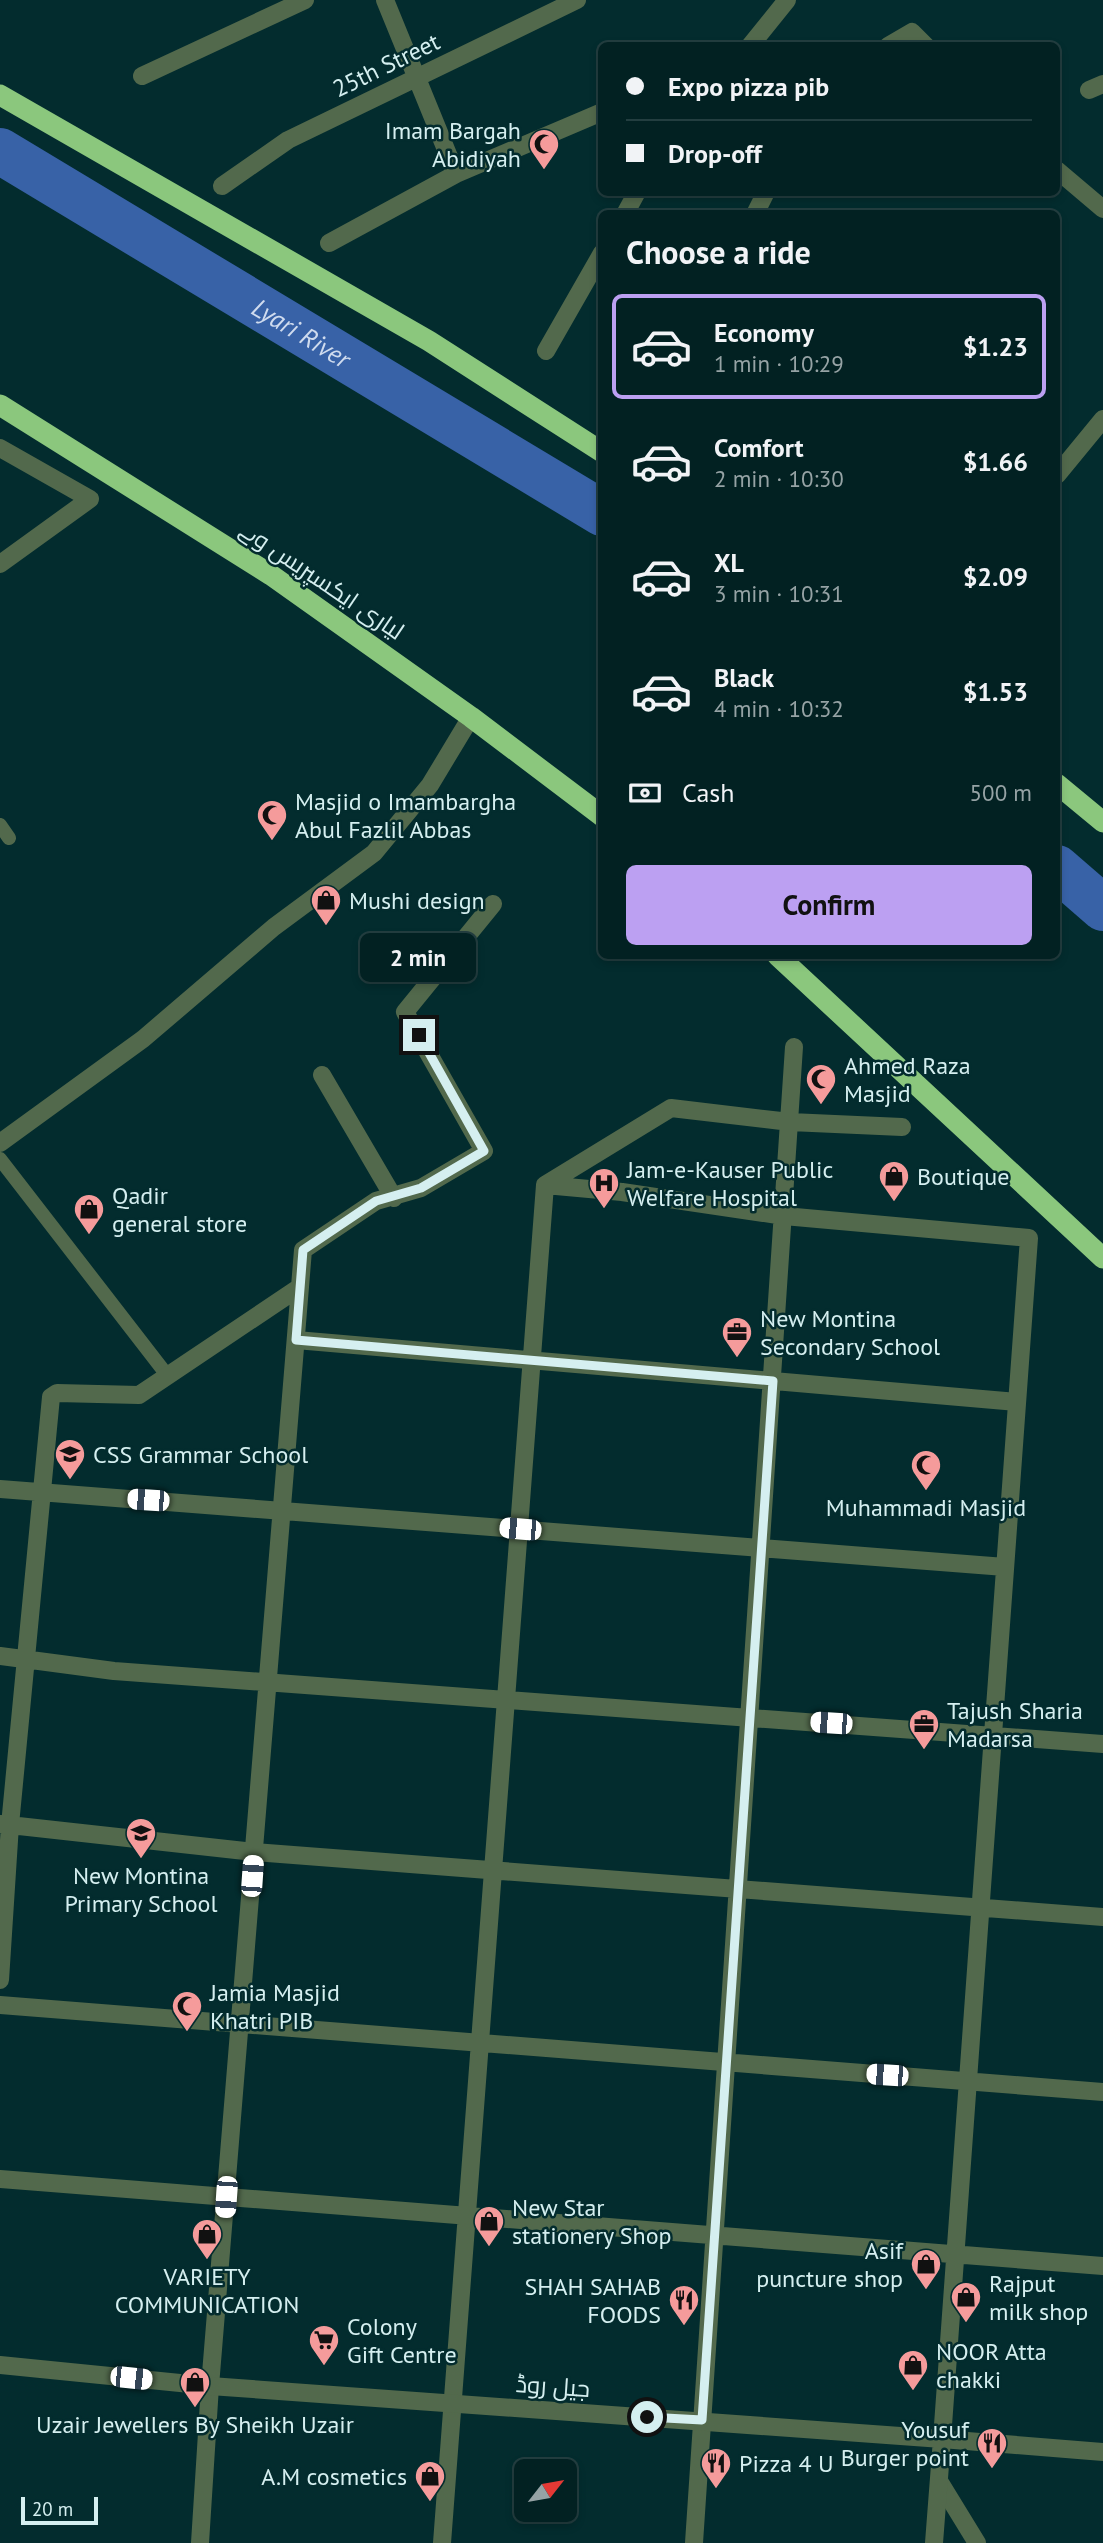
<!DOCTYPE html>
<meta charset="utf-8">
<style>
:root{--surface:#022122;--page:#0c292a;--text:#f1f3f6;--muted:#96a3a5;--line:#233e40;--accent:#bca0f2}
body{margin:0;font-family:"PT Sans",Cairo,sans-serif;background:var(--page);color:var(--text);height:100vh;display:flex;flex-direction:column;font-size:26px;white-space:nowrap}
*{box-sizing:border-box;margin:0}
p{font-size:23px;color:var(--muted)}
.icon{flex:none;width:38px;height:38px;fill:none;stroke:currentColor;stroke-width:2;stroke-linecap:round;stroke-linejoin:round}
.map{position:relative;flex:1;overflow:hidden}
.details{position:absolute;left:598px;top:210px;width:462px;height:749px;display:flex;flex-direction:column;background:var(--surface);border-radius:10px;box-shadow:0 4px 10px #0003,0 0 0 2px var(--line)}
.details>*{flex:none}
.hud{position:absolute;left:598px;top:42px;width:462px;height:154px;border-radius:10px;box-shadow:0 4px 10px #0003,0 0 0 2px var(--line);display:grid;align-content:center;height:154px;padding:0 28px;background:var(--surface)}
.needle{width:46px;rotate:59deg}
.controls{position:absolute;left:514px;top:2459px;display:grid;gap:14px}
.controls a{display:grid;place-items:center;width:63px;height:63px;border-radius:10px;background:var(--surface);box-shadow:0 4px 10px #0003,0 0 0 2px var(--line);font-size:35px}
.scale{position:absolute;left:21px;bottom:18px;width:77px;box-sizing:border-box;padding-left:7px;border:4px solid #d5eff0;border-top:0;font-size:19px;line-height:24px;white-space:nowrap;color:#d5eff0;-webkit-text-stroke:5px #032c2e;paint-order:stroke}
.end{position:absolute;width:32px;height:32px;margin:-16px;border:9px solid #d5eff0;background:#111;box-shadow:0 0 0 4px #111}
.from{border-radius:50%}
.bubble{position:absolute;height:49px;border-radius:10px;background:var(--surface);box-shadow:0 4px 10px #0003,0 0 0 2px var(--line);font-size:23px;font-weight:700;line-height:49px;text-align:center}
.car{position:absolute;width:21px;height:42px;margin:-21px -10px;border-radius:9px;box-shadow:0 0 5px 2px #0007;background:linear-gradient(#fff 24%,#345 0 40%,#fff 0 76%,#345 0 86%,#fff 0)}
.hud b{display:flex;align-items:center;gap:24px;height:66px;font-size:26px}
.hud b+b{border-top:2px solid var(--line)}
.hud i{width:18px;height:18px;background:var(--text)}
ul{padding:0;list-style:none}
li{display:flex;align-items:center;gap:21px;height:105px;margin:0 14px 10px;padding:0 14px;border:4px solid transparent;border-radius:10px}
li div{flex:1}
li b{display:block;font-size:26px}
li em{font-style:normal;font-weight:700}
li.on{border-color:var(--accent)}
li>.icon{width:63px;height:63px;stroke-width:1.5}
h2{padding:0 28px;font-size:32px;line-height:84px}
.pay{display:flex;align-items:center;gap:18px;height:77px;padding:0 28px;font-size:26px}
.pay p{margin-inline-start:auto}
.action{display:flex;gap:14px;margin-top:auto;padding:14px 28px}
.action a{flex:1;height:80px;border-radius:10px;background:var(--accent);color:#111;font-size:28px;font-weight:700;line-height:80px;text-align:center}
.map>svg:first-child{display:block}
</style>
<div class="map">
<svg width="1103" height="2543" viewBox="0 0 1103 2543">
<rect width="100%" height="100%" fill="#032c2e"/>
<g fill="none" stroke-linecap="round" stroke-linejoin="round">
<g stroke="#3862a7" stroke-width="46">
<path id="s1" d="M0 151 602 513"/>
<path d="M1057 868 1103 908"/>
</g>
<path stroke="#52694c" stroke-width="14" d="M0 825 9 838
M0 1159 167 1375"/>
<path stroke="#52694c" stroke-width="18" d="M385 0 456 174
M750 46 787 0
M888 46 912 32 926 46
M142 76 305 0
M1089 90 1103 84
M1057 170 1103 209
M222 186 288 140 577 0
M625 214 637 192
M755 214 766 192
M329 243 456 174 602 112
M546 351 602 253
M0 448 90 499 0 564
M1057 475 1103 419
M322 1075 394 1198
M0 1143 143 1039 274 927 374 853 430 785 471 717
M545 1185 622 1192 784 1216 1029 1238 942 2439 1103 2452
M545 1185 671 1108 790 1122 902 1127
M296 1340 1017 1402
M0 1489 1005 1567
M0 1656 114 1671 1103 1744
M0 1824 254 1852 1103 1917
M0 1980 10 1825 51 1397 57 1393 139 1395 300 1287
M0 2005 1103 2092
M0 2179 1103 2266
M939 2481 977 2543
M200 2543 210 2386 303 1250 376 1201 421 1188 484 1151 405 1012 493 904
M442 2543 545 1185
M694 2543 794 1047"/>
<path stroke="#52694c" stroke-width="18" d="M0 2365 210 2386 942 2439 934 2543"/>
<path stroke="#8bc77d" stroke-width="21" d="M0 95 429 341 602 452
M0 405 271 575 471 717 602 816
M1057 784 1103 822
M778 956 1103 1258"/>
</g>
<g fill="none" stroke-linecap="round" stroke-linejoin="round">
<path stroke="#d5eff0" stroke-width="9" d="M419 1035 484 1151 421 1188 376 1201 303 1250 296 1340 773 1381 702 2420 647 2417"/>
</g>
<defs>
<g id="mosque-pin" transform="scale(1.575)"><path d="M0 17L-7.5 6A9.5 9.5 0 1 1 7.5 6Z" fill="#f59b9b" stroke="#032c2e"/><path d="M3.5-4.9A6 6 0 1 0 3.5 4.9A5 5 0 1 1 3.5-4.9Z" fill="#111"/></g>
<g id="shop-pin" transform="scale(1.575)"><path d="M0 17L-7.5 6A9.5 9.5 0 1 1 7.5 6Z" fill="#f59b9b" stroke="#032c2e"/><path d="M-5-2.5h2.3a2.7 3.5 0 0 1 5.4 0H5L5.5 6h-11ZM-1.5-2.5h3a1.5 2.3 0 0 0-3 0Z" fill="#111"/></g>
<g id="hospital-pin" transform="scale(1.575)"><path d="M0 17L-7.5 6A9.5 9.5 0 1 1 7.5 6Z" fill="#f59b9b" stroke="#032c2e"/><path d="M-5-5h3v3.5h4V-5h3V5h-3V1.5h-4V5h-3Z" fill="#111"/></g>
<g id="office-pin" transform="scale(1.575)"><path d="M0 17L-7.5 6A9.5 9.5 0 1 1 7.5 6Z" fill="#f59b9b" stroke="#032c2e"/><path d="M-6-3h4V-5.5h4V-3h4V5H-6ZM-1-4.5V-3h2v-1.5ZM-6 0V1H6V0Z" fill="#111"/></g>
<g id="school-pin" transform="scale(1.575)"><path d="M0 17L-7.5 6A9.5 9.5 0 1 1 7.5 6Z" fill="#f59b9b" stroke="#032c2e"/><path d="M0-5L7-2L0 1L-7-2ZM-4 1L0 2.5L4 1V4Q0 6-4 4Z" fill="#111"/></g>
<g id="restaurant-pin" transform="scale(1.575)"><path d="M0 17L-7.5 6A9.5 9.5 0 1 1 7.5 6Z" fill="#f59b9b" stroke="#032c2e"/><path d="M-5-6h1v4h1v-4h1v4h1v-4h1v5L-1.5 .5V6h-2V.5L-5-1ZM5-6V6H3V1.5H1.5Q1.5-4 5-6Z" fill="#111"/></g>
<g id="supermarket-pin" transform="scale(1.575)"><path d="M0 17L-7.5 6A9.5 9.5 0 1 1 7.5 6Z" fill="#f59b9b" stroke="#032c2e"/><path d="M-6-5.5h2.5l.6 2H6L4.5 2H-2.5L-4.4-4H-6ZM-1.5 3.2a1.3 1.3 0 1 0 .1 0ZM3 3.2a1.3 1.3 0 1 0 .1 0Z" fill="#111"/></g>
</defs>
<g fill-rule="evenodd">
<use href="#mosque-pin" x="544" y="144"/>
<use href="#mosque-pin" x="272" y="815"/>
<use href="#shop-pin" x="326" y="900"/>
<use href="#mosque-pin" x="821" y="1079"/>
<use href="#shop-pin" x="894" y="1176"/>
<use href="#hospital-pin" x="604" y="1183"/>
<use href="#shop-pin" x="89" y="1209"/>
<use href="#office-pin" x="737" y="1332"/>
<use href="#school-pin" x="70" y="1454"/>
<use href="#mosque-pin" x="926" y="1465"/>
<use href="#office-pin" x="924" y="1724"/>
<use href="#school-pin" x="141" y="1833"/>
<use href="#mosque-pin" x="187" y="2006"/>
<use href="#shop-pin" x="489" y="2221"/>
<use href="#shop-pin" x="207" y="2234"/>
<use href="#shop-pin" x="926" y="2264"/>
<use href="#shop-pin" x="966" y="2297"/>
<use href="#restaurant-pin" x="684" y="2300"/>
<use href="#supermarket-pin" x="324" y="2340"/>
<use href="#shop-pin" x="913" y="2365"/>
<use href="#shop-pin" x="195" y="2382"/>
<use href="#restaurant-pin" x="992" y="2443"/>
<use href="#restaurant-pin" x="716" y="2463"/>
<use href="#shop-pin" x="430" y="2476"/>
</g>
<g text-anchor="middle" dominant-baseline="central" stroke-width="5" stroke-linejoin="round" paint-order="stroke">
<g font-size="24" fill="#d5eff0" stroke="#032c2e">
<text transform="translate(386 65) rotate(-26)">25th Street</text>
<text transform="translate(322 580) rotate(34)">لیاری ایکسپریس وے</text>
<text transform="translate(553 2386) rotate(4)">جیل روڈ</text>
</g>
<g font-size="24" fill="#d5eff0" stroke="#032c2e" text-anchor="start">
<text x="521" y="130" text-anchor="end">Imam Bargah<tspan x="521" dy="28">Abidiyah</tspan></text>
<text x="295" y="801">Masjid o Imambargha<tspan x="295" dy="28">Abul Fazlil Abbas</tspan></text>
<text x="349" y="900">Mushi design</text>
<text x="844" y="1065">Ahmed Raza<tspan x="844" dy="28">Masjid</tspan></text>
<text x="627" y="1169">Jam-e-Kauser Public<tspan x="627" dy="28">Welfare Hospital</tspan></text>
<text x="917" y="1176">Boutique</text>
<text x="112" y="1195">Qadir<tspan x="112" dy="28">general store</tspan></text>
<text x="760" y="1318">New Montina<tspan x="760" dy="28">Secondary School</tspan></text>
<text x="93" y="1454">CSS Grammar School</text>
<text x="926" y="1507" text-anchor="middle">Muhammadi Masjid</text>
<text x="947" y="1710">Tajush Sharia<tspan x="947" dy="28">Madarsa</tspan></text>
<text x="141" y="1875" text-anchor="middle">New Montina<tspan x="141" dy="28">Primary School</tspan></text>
<text x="210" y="1992">Jamia Masjid<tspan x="210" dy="28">Khatri PIB</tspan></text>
<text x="512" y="2207">New Star<tspan x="512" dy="28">stationery Shop</tspan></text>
<text x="903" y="2250" text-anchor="end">Asif<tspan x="903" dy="28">puncture shop</tspan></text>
<text x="207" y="2276" text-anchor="middle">VARIETY<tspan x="207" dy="28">COMMUNICATION</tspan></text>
<text x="989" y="2283">Rajput<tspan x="989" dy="28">milk shop</tspan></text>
<text x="661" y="2286" text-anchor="end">SHAH SAHAB<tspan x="661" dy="28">FOODS</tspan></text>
<text x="347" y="2326">Colony<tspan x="347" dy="28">Gift Centre</tspan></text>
<text x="936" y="2351">NOOR Atta<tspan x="936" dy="28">chakki</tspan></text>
<text x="195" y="2424" text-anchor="middle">Uzair Jewellers By Sheikh Uzair</text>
<text x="969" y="2429" text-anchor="end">Yousuf<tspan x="969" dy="28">Burger point</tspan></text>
<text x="739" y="2463">Pizza 4 U</text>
<text x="407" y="2476" text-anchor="end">A.M cosmetics</text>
</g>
<g font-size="26" font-style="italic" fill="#cfdbee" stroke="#032c2e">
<text stroke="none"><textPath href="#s1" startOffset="352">Lyari River</textPath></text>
</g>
</g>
</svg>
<div class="controls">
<a><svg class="needle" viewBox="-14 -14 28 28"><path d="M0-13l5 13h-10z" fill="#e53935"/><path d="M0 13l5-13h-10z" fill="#96a3a5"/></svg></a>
</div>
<div class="scale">20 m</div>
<i class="end from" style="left:647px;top:2417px"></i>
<i class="end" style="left:419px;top:1035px"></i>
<div class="bubble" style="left:360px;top:933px;width:116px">2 min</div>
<i class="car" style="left:148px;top:1500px;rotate:274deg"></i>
<i class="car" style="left:520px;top:1529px;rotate:275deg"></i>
<i class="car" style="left:831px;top:1723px;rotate:274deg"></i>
<i class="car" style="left:252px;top:1876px;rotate:4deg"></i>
<i class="car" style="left:887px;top:2075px;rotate:274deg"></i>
<i class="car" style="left:226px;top:2197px;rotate:184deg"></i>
<i class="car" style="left:131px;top:2378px;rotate:96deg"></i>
<div class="hud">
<b><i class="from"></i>Expo pizza pib</b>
<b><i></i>Drop-off</b>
</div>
<section class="details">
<h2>Choose a ride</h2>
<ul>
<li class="on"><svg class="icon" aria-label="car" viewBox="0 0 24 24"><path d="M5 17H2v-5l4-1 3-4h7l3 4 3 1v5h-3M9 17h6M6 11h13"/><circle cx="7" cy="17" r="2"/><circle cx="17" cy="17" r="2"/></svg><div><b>Economy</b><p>1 min · 10:29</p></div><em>$1.23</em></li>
<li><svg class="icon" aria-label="car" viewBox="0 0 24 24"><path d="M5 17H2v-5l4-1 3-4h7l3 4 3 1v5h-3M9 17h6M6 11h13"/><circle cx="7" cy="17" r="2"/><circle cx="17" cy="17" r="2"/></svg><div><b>Comfort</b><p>2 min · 10:30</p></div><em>$1.66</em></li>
<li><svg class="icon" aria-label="car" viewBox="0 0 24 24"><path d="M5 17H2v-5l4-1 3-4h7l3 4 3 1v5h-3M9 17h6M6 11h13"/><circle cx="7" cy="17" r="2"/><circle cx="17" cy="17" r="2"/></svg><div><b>XL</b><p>3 min · 10:31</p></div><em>$2.09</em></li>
<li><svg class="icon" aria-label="car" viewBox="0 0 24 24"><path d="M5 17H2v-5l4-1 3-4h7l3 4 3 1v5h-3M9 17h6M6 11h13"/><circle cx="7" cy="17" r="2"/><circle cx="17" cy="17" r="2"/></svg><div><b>Black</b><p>4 min · 10:32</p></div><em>$1.53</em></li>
</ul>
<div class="pay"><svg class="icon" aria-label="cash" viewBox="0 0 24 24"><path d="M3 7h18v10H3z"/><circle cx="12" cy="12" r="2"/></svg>Cash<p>500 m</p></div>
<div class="action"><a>Confirm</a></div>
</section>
</div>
